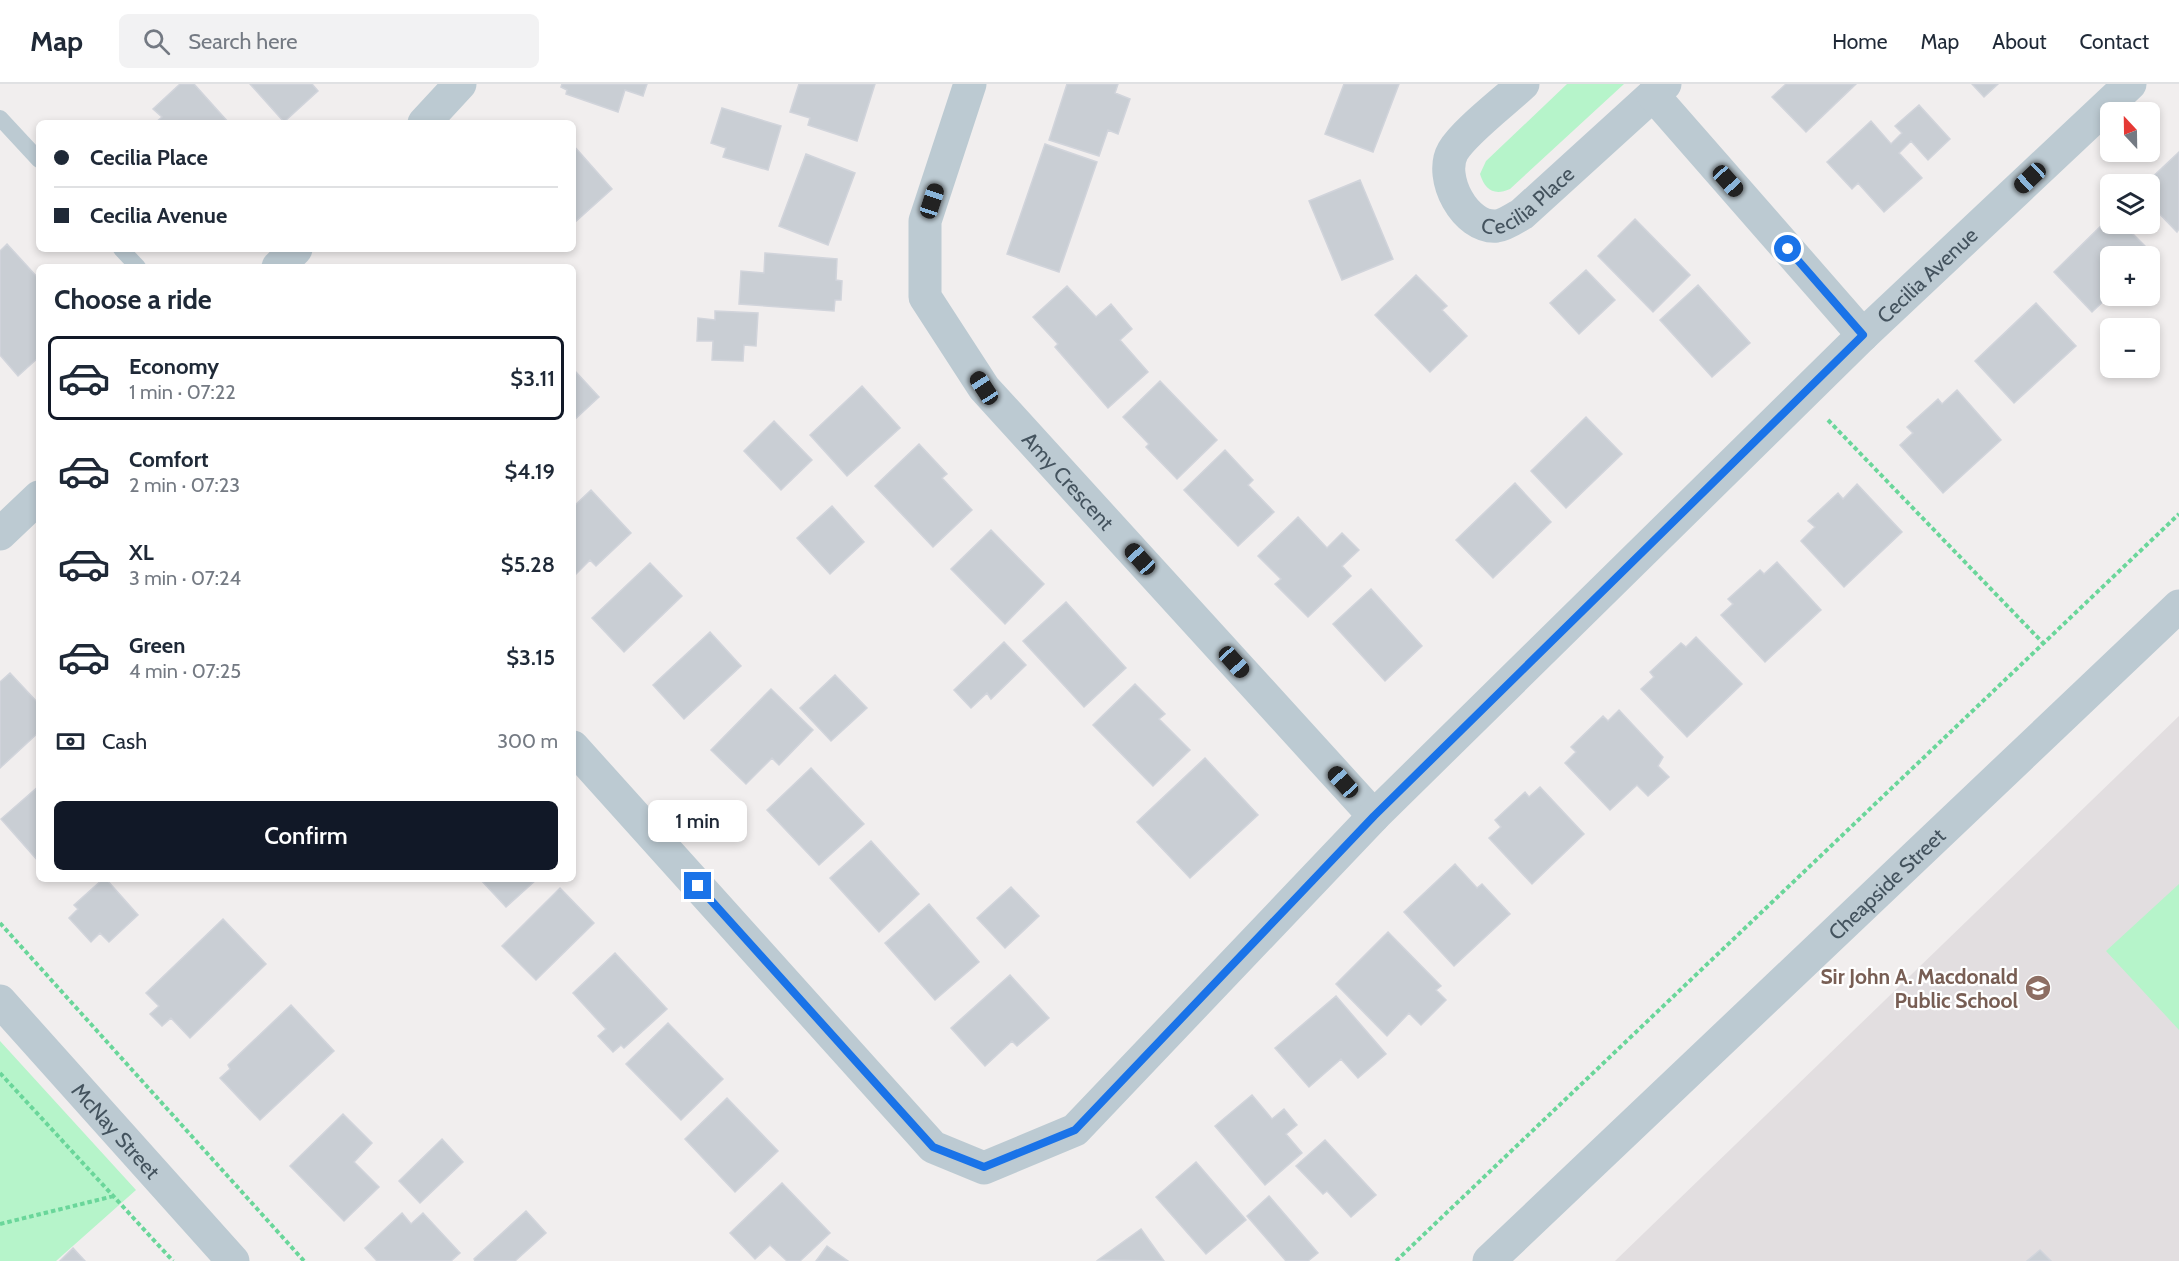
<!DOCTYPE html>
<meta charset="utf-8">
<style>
:root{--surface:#fff;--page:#f2f2f3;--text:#1f2937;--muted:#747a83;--line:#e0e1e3;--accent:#111827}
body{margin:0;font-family:Cabin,sans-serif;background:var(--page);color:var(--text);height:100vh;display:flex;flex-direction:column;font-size:22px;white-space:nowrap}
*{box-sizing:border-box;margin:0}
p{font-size:20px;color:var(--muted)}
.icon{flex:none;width:33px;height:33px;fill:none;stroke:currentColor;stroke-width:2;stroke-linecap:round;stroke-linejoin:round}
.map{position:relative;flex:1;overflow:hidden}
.side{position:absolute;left:36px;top:180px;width:540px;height:618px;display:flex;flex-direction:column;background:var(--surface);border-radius:9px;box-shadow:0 3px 9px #0003}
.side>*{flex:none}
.guide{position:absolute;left:36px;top:36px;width:540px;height:132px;border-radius:9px;box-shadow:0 3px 9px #0003;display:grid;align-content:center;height:132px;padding:0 18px;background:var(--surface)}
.needle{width:39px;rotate:338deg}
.fabs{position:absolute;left:2100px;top:18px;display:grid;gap:12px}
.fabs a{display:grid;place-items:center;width:60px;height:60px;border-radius:9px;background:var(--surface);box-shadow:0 3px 9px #0003;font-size:30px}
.end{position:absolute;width:27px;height:27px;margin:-14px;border:8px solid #1a73e8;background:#fff;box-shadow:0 0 0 3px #fff}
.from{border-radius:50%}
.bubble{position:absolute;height:42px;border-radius:9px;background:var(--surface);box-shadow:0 3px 9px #0003;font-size:20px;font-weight:600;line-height:42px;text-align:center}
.car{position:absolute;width:18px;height:36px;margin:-18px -9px;border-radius:8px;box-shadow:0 0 4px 2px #0007;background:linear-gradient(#222 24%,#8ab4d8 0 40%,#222 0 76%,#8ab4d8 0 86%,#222 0)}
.guide b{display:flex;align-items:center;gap:21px;height:57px;font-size:22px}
.guide b+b{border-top:2px solid var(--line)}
.guide i{width:15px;height:15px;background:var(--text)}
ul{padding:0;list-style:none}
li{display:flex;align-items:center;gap:18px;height:84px;margin:0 12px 9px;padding:0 6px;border:3px solid transparent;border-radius:9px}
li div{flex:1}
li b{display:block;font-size:22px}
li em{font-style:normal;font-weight:600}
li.on{border-color:var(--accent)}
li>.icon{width:54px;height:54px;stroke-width:1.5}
h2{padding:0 18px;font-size:27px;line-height:72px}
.pay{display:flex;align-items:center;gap:15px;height:66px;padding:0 18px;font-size:22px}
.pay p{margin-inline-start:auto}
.primary-button{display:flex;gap:12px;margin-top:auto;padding:12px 18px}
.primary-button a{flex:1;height:69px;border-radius:9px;background:var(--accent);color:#fff;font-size:24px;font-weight:600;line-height:69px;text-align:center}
header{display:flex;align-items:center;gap:36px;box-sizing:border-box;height:84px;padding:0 30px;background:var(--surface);border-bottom:2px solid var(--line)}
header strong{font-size:28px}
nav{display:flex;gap:33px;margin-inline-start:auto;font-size:21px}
.search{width:420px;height:54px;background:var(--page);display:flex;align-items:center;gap:15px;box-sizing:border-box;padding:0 21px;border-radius:9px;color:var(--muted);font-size:22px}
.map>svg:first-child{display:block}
</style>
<header>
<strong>Map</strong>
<div class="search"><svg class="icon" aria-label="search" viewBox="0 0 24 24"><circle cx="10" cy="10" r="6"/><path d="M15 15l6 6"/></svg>Search here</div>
<nav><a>Home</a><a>Map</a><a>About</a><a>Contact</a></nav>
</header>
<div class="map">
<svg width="2179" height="1177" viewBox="0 0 2179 1177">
<rect width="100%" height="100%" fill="#f1eeee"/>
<path fill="#e2dee0" d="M2179 632V1177H1615Z"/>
<path fill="#b6f4ca" d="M1567 0H1624L1510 105C1494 112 1485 106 1480 90L1486 77Z
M2179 800V946L2106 867Z
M0 957 136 1106 56 1177H0Z"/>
<path fill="#c9ced4" stroke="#d1d4db" stroke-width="1.5" d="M180 0H194L229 39H155L162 33 153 25Z
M250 0H312L318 7 284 38Z
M562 0H647L643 12 625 6 618 28 566 10 567 6 561 3Z
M799 0H875L857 57 808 41 810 34 790 28Z
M1067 0H1118L1115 9 1130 15 1118 50 1108 46 1099 72 1049 56Z
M1344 0H1399L1373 68 1325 50Z
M1786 0H1856L1806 48 1772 13Z
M1972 0H1998L1984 13Z
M1919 21 1950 55 1928 76 1911 57 1899 69 1922 94 1884 128 1858 99 1852 105 1827 78 1871 37 1891 60 1902 49 1895 42Z
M722 24 781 42 768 86 723 73 726 64 711 59Z
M1045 60 1097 78 1059 188 1007 170Z
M573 61 612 105 575 138 573 135Z
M2179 68V145L2177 148 2150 120V100H2145Z
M806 70 855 89 828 161 779 142Z
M1360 96 1393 175 1342 196 1309 117Z
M2110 133V140H2123L2153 170 2150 174 2110 172V211L2092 228 2054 188Z
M1635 135 1690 191 1653 228 1598 172Z
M7 160 39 195V273L18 292 0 271V167Z
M765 169 837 175 836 196 842 197 841 216H835L834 227 739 220 741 187 764 189Z
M1586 186 1615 216 1579 250 1550 219Z
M1416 191 1447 222 1442 226 1467 252 1430 288 1375 231Z
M1698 201 1750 259 1712 293 1660 236Z
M1067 202 1096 233 1111 220 1132 245 1120 256 1148 288 1108 324 1055 263 1058 260 1033 233Z
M2036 219 2076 262 2014 319 1975 277Z
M715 227 758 229 756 262 744 261 743 277 712 276 713 257H697L698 234 715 236Z
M575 287 599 313 573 337V289Z
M1160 297 1217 356 1177 395 1146 363 1149 360 1123 333Z
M862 302 900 344 847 392 810 351Z
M1957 306 2001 356 1943 409 1900 361 1913 349 1907 343 1938 315 1942 320Z
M1586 333 1622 370 1566 424 1531 387Z
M774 337 812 376 781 406 744 367Z
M919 360 947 390 942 394 972 426 933 463 875 402Z
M1225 366 1253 396 1248 401 1274 428 1238 462 1184 406Z
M1515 399 1551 438 1493 494 1456 456Z
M1857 400 1902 448 1844 503 1801 457 1815 443 1808 437 1838 409 1843 415Z
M591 406 631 449 596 482 590 476 573 493V423Z
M832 422 864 458 830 490 797 454Z
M1298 433 1327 464 1342 449 1359 466 1342 482 1351 492 1308 533 1275 500 1281 495 1258 472Z
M991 446 1044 500 1005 540 951 485Z
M1777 478 1821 526 1765 578 1721 531 1733 520 1728 515 1760 486 1764 490Z
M650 479 682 512 624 568 592 534Z
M1371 505 1422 562 1385 597 1333 540Z
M1066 518 1126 584 1084 623 1023 557Z
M710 548 741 582 684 635 653 601Z
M1696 553 1742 600 1687 653 1641 605 1654 593 1650 588 1681 559 1686 563Z
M1004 558 1026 581 991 615 987 609 971 624 954 606Z
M10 589 39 620V648L0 684V598Z
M835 591 867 624 831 657 800 624Z
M1135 600 1165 630 1159 635 1190 666 1153 702 1093 641Z
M771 605 813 646 779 681 772 674 746 700 711 666Z
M1619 626 1663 673 1658 682 1669 693 1648 712 1637 701 1610 726 1565 679 1576 668 1571 663 1603 632 1608 637Z
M1205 674 1258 731 1190 794 1137 738Z
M811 684 864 740 819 781 767 726Z
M39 702V778L1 735Z
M1540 703 1584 750 1532 800 1489 754 1501 743 1495 736 1525 708 1529 713Z
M871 757 919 810 879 848 830 794Z
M1455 780 1477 804 1482 800 1510 830 1454 882 1404 828Z
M103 795H106L138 831 109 858 100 849 91 858 69 834 78 825 74 821Z
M480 795H537L506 823Z
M1011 803 1039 832 1005 864 977 834Z
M560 804 594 839 536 896 502 862Z
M929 820 979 878 935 916 885 859Z
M223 835 266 880 190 954 171 934 162 942 150 930 159 922 146 909Z
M1388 848 1441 902 1436 906 1446 916 1421 941 1409 929 1387 952 1336 900Z
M615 869 667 925 624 964 621 961 613 968 598 952 606 945 573 909Z
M1010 891 1049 934 1017 962 1012 957 985 982 951 944Z
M1336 912 1386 970 1358 994 1341 975 1309 1003 1275 964Z
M291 921 334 967 260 1036 220 994 230 985 228 981Z
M668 939 723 995 681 1036 626 980Z
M1252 1011 1272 1035 1284 1025 1297 1041 1286 1050 1302 1069 1265 1101 1215 1042Z
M727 1014 778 1067 735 1108 685 1055Z
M343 1030 372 1059 354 1078 379 1103 344 1137 290 1082Z
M442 1055 463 1078 420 1119 399 1097Z
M1325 1056 1376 1111 1351 1133 1327 1107 1323 1110 1296 1082Z
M1196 1078 1246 1136 1206 1170 1156 1113Z
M782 1099 830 1149 800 1177H787L770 1161 755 1175 730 1149Z
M1269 1112 1318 1169 1308 1177H1286L1247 1132Z
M526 1127 546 1149 515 1177H475L474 1175Z
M402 1129 411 1140 423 1129 460 1169 451 1177H377L365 1164Z
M1141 1145 1164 1177 1098 1176Z
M827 1162 848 1177H816Z
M73 1164 85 1177H60Z
M2040 1166 2051 1177H2027Z"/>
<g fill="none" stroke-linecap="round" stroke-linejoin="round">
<path stroke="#6ad69a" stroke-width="4" stroke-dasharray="4.5 3" stroke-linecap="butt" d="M1828 336 2043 559
M0 839 304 1177
M0 989 173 1177
M0 1140 114 1112
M1396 1177 2179 430"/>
<path stroke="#bccad2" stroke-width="16" d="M0 34 39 76
M121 165 138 183"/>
<g stroke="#bccad2" stroke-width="33">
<path id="s1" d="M970 0 925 137V213L984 304 1374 732"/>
<path id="s2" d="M1523 0C1505 17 1464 48 1453 67 1438 93 1465 145 1497 142 1505 141 1515 134 1522 130L1665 0"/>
<path d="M1653 11 1863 251"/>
<path d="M424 39 460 0"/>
<path d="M278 183 296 165"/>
<path d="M0 450 39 413"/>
<path id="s3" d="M573 663 933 1063 984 1084 1075 1046 1374 732 1863 251 2130 0"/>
</g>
<g stroke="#bccad2" stroke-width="33">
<path id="s4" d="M0 917 233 1177"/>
<path id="s5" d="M1489 1177 2179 522"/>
</g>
</g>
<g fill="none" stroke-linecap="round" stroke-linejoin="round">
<path stroke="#1a73e8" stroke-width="8" d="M698 802 933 1063 984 1083 1075 1046 1374 732 1863 251 1788 165"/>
</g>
<defs>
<g id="school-disc" transform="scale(1.35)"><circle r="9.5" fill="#8d6e63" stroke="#fff"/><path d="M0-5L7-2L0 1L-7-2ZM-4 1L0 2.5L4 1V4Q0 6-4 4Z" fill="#fff"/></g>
</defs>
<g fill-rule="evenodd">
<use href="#school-disc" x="2038" y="904"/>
</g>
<g text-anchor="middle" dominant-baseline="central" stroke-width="4.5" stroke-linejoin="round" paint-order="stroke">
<g font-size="21" fill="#44535e" stroke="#fff">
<text stroke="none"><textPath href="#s2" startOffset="237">Cecilia Place</textPath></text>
<text stroke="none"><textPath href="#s3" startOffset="1899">Cecilia Avenue</textPath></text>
<text stroke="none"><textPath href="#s1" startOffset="454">Amy Crescent</textPath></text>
<text stroke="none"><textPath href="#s5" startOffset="548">Cheapside Street</textPath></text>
<text stroke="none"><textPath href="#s4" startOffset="174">McNay Street</textPath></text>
</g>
<g font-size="21" font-weight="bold" fill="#785e54" stroke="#fff" text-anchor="end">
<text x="2018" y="892">Sir John A. Macdonald<tspan x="2018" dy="24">Public School</tspan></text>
</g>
</g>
</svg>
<div class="fabs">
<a><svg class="needle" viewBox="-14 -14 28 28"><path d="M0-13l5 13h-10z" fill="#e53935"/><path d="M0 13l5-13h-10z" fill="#747a83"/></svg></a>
<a><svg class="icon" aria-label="layers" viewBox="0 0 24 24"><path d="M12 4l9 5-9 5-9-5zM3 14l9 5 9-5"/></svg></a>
<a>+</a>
<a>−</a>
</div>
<i class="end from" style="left:1788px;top:165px"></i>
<i class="end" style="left:698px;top:802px"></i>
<div class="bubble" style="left:648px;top:716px;width:99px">1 min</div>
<i class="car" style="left:2030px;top:94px;rotate:227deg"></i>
<i class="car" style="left:1728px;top:97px;rotate:138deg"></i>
<i class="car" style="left:932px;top:117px;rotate:18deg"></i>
<i class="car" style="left:984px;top:304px;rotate:327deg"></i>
<i class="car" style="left:1140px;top:475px;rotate:318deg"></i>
<i class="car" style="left:1234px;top:578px;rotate:138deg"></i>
<i class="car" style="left:1343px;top:698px;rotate:318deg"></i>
<div class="guide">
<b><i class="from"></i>Cecilia Place</b>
<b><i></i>Cecilia Avenue</b>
</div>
<section class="side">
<h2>Choose a ride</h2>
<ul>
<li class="on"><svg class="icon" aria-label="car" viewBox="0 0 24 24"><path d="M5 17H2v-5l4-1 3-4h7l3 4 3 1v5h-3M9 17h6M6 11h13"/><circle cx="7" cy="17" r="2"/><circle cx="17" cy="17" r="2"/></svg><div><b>Economy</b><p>1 min · 07:22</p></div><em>$3.11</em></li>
<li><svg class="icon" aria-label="car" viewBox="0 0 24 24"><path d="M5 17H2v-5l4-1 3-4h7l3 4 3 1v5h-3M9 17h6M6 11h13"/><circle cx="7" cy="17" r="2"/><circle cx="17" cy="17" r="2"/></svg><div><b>Comfort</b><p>2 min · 07:23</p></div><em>$4.19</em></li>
<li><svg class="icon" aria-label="car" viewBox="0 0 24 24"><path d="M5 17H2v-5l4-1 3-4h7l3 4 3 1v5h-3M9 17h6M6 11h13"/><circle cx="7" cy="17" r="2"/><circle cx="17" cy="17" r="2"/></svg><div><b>XL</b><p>3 min · 07:24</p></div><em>$5.28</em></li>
<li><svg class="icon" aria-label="car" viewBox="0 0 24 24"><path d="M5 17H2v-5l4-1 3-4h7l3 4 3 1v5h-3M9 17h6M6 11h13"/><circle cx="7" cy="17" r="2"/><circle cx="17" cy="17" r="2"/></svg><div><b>Green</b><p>4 min · 07:25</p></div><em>$3.15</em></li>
</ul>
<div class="pay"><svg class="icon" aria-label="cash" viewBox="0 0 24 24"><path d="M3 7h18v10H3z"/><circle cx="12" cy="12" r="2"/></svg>Cash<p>300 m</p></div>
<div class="primary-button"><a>Confirm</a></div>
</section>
</div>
